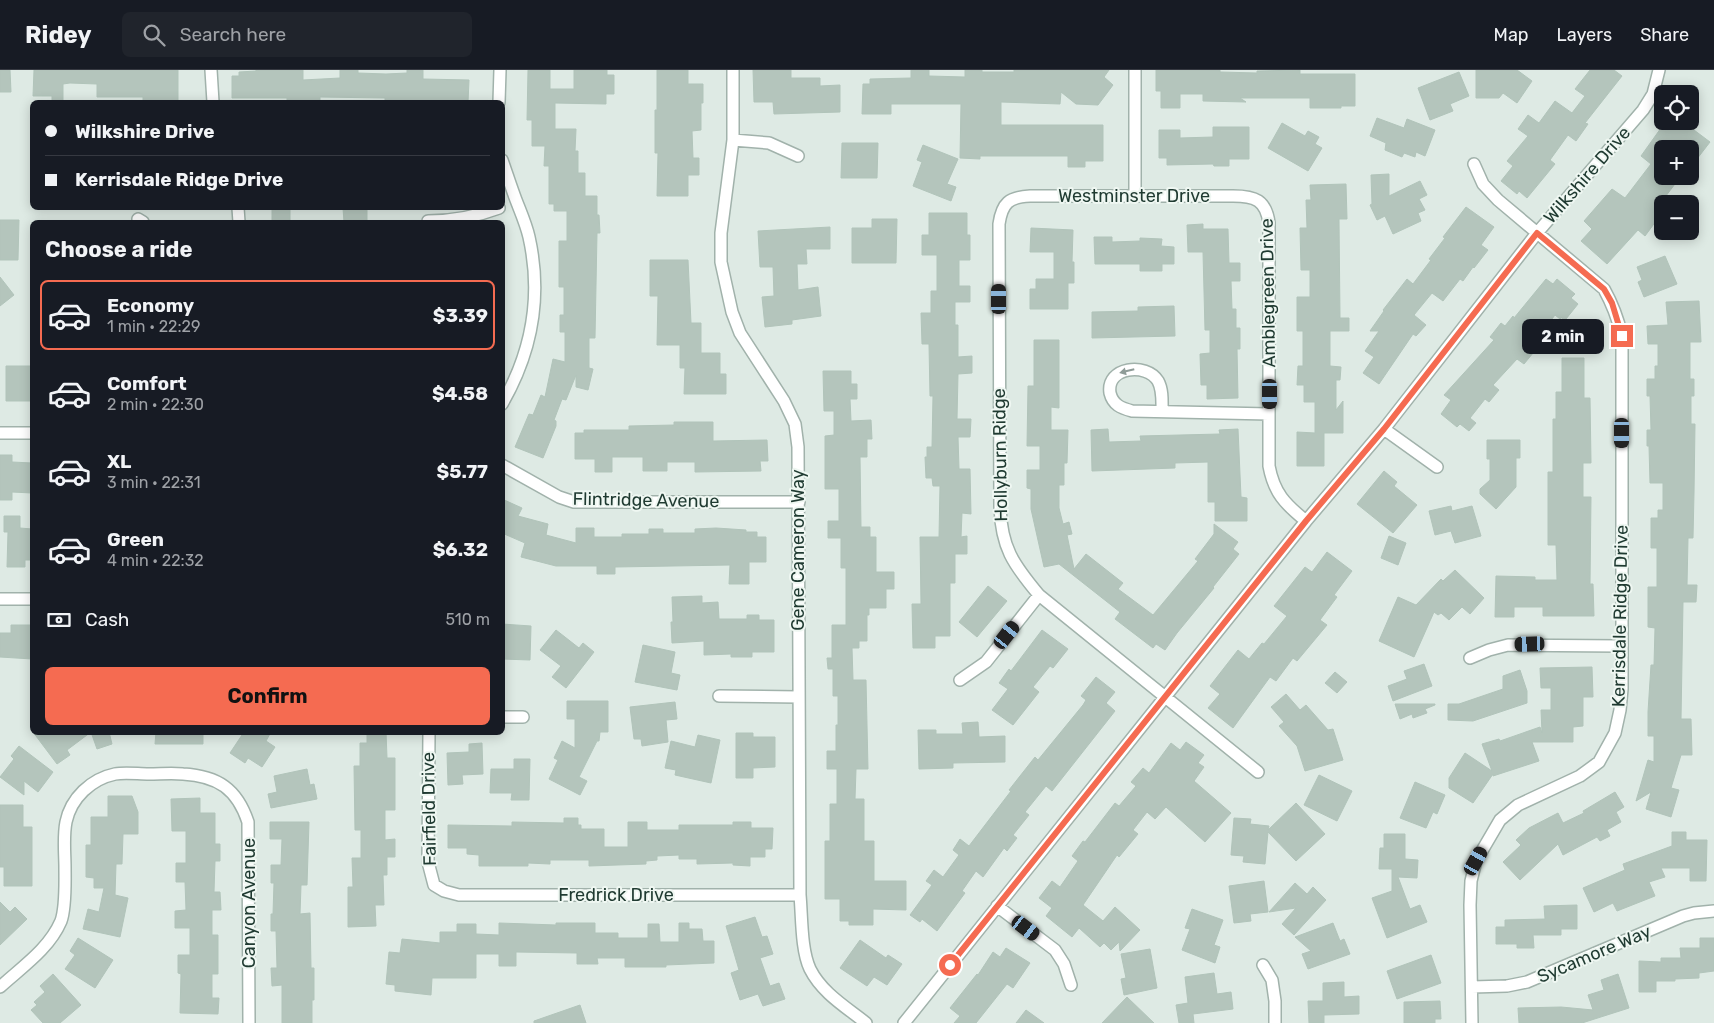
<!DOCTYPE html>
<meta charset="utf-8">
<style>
:root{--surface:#171b24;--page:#20242c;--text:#f1f3f6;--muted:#9ea1a6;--line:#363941;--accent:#f56b51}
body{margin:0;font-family:Rubik,sans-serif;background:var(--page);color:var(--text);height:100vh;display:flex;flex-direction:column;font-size:19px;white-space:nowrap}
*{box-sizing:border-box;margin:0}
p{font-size:16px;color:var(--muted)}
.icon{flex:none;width:28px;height:28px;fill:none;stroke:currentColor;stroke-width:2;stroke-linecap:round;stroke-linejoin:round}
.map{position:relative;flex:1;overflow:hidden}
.sheet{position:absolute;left:30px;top:150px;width:475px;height:515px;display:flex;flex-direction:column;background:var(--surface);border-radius:8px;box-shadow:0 2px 12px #0003}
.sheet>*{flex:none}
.hud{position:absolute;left:30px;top:30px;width:475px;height:110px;border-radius:8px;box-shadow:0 2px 12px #0003;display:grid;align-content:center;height:110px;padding:0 15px;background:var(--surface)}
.fabs{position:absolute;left:1654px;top:15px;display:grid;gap:10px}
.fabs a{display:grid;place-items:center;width:45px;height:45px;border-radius:8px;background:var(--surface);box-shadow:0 2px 12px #0003;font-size:25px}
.end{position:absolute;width:22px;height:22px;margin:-11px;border:6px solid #f56b51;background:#fff;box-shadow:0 0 0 2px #fff}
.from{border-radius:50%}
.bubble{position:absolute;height:35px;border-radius:8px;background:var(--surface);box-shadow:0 2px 12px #0003;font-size:16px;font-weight:700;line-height:35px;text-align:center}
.car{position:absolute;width:15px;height:30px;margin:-15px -8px;border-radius:6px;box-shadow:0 0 4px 1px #0007;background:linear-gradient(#222 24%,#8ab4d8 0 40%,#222 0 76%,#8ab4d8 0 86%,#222 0)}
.hud b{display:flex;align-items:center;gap:18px;height:48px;font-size:19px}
.hud b+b{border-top:1px solid var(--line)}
.hud i{width:12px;height:12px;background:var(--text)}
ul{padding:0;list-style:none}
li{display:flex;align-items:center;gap:15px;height:70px;margin:0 10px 8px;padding:0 5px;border:2px solid transparent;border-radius:8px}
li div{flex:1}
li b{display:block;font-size:19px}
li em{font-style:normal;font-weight:700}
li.on{border-color:var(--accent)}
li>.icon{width:45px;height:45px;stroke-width:1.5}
h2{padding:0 15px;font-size:22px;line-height:60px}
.pay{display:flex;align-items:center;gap:12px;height:55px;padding:0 15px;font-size:19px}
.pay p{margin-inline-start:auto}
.action{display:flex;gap:10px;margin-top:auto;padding:10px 15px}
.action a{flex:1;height:58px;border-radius:8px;background:var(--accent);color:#111;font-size:20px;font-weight:700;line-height:58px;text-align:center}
header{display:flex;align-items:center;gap:30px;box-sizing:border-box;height:70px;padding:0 25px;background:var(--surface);border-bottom:1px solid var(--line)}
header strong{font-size:24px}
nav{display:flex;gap:28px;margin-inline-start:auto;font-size:18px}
.search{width:350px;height:45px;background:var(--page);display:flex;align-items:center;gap:12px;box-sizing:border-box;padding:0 18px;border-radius:8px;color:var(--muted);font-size:19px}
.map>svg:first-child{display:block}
</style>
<header>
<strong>Ridey</strong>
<div class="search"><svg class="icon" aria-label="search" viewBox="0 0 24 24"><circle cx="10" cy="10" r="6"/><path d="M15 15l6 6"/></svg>Search here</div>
<nav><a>Map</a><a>Layers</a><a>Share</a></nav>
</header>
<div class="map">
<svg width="1714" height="953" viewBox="0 0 1714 953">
<rect width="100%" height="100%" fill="#deeae4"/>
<path fill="#b4c5bc" stroke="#b1c4ba" d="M0 0H10L11 22H0Z
M34 0H178V31H171V32H143V27H97V14L70 13 63 14V31H52V26H33Z
M256 0H303V10L340 8V0H358V3L386 4 407 3V0H423V9L469 10 468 32 385 31V28L320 27V32H287V28H232V6H239V2L256 1Z
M528 0H550V19H574V0H607V5H614V24H606V34L555 33V59H576L575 81H578V103H585V126H597V145H599L600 163H597L595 268H589V298L593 299 588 320 576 317V305L566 330 562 329 554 350 556 351V356L543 388 515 377 529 344 533 345 541 325 545 327 553 289 565 292V262H560V245H564V217H559V171H567V141H554V134H549V96H544L545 76H532V50H527Z
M657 0H688V14H703V33H701V60L692 61 693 88H699V105H688V126H657L658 83H655V40H657Z
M753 0H791V8H820V16L840 15V42L774 44 773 32H754Z
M911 0H929V6L965 7V0H982V2H1014V0H1109L1104 7 1113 15 1098 35 1076 34 1061 22 1060 34 1001 32V55H1103V91H1085V97H1068V86H980V89L960 88 961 34H891V44H862L863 14H870V9L911 8Z
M1156 0H1220V2L1257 3V1L1300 0V4H1355V36H1341V38H1310V28H1240L1246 32 1203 31V24H1180V38H1161V21H1156Z
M1476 0H1517L1532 11 1517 33 1503 23 1499 28H1476Z
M1590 0H1614L1622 6 1585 53 1588 54 1576 71 1568 65 1550 90 1555 94 1527 128 1519 121 1517 124 1501 111 1513 96 1507 91 1528 66 1518 59 1528 45 1539 53 1555 31 1572 43 1585 26 1575 19Z
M1459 2 1469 26 1450 34 1453 41 1430 50 1418 18Z
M1377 48 1404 58 1407 49 1435 60 1425 86 1416 82 1415 87 1404 83 1402 87 1385 80 1386 73 1370 66Z
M1666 51H1682L1710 72 1690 98V79H1662V106H1681L1653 143 1659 147 1645 166 1638 160 1607 194 1581 171 1592 159 1584 151 1612 119 1625 128 1651 94 1641 86Z
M1282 53 1305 66 1308 61 1319 67 1315 74 1322 78 1308 101 1268 78Z
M1213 57H1249V89H1229V96H1214L1213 94 1167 95V88H1159V60H1180V68L1213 67Z
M842 73H878L877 108H841Z
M923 75 958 89 947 114 956 117 951 131 913 116 922 92 917 90Z
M1389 104V126L1420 111 1427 125 1419 129 1425 140 1418 143 1421 151 1393 164 1385 146 1377 150 1370 135 1372 134 1371 105Z
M1346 114 1347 149H1339L1340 248H1349V261H1330V296L1341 297 1340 310H1336V340L1343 331V363H1324V396H1297V362L1315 363V332H1304V315H1297L1298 296H1303V261H1297V227H1310V200H1301L1300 158H1307L1306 130H1311L1310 115Z
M1466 137 1494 157 1481 175 1488 180 1474 198 1473 197 1463 211 1460 209 1443 231 1432 223 1414 245 1426 255 1416 266 1413 264 1379 314 1363 303 1374 287 1365 281 1379 261H1370L1384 241 1383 240 1407 209 1413 214 1431 190 1429 189 1445 168 1443 167Z
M272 138H290V152H272Z
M343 138H367V152H344Z
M929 143H967V165H970V190H959V216H970V232H955V255H958V287L972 286V303L958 304 957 349H971L970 367H958L959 399H970L971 444 962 443 961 467 967 466V484H955V513H950V566H935V578H913L912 534H921L920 467H939L940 416H933L932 408H926L925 387H927V377H932L933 326H930L929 274H922L921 243H931V221H937V185H922V165H929Z
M872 149H897L896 193H852V158H872Z
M0 150H19L18 190H0Z
M1203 154V159H1228L1229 193H1240V211H1231L1232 239H1236V258H1240V279H1237L1238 328 1207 329V315H1201L1200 284 1210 283V260H1205L1203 182H1188L1187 155Z
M830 157V179H806L807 194H797L798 220 818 217 821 246 792 250V254L765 257 762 227 774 226 773 197H760L758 161Z
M1031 158 1073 160 1072 192H1074V213H1068V239H1030V219H1036V209H1054V182H1030Z
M1094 167H1112V172L1140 171V168L1162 169 1161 176 1174 177V194H1162V201H1140V194H1095Z
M1665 186 1677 214 1644 227 1638 212 1642 210 1637 197Z
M650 190H688L691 253H701V283H720V304H726V324H684L685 298H680V275H657L658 226H650Z
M0 207 14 225 0 236Z
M1546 209 1553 214 1557 209 1575 224 1571 228 1578 234 1562 254V247L1560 249 1555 245 1533 274 1538 277 1524 294 1517 289 1493 315 1499 320 1489 332 1485 329 1470 348 1476 353 1469 361 1460 354 1457 357 1441 344 1451 330 1444 325 1494 270 1490 267 1501 253 1505 256 1513 246 1514 248Z
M1699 231 1701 272H1690V309H1694V326H1691V354H1695L1694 423 1693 468H1688L1687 515H1697L1696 532H1683L1681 649H1691L1692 685H1681L1671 718 1679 720 1671 747 1646 739 1651 722 1636 731 1648 690 1654 692V666H1648V642L1651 595H1654L1655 558 1648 557V517H1657V478H1651V448H1658V440H1663V413H1650L1649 376H1647V360H1651L1650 326H1647V309H1655V296H1658V274H1648L1647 256 1668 255 1666 232Z
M1174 236 1175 266 1092 268V242L1138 241V237Z
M1034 270H1059V338L1051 337V360H1068L1067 393H1064V415H1059V438L1063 454 1069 452 1072 464 1067 465 1074 499 1086 484 1123 513 1118 519 1153 545 1198 491 1195 489 1214 464V454L1238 472 1233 479 1239 484 1213 517 1214 518 1177 563 1165 580 1156 574 1153 578 1115 549 1120 542 1059 494 1044 497 1031 439V419L1027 418V400H1040V376H1027L1028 316H1034Z
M1562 288H1584V328H1590L1591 393H1583V427H1591L1590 514H1593L1594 546H1543V537H1514V547H1495L1496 506 1535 507V510H1557L1556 475H1548V402H1553V349H1556V322H1562Z
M6 296H32V331H6Z
M823 301H851V314H857V329H850L851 351 871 350 872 369H867V387H860L861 457H870V467H876V502H894V519H886V538H869V545H867V571H859V578H852L853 610H866L868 699H856L855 729H864V771H874V811H906V840L873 839V855H849V851H840V829H825V771H830V734H837V699H827V681H836V655H838V626H833V599H828L827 588H832V555H846V498H841V468H828V451H839V419H825V366L834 365V341H824Z
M674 352H713V371L767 370 768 391H760L761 401 695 402V392H667V401H643V387H612V402H595V389H575V363H584V360H629V356L674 355Z
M1108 359 1109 372 1141 371 1140 366 1220 364 1219 360 1238 359 1241 427 1247 428V451H1215V432H1208V392L1175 393V398L1092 401 1091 360Z
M1487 370H1520V388H1516V417L1496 439 1480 424V419L1490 410V389H1487Z
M0 385H12V392L32 393V423L12 422V430H0Z
M1384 401 1397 412 1394 416 1417 435 1393 463 1357 434Z
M502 429 522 438 518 446 548 454 546 465 576 473V458H594V467H622V464H649V459H663V463H695V459L716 458 746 460V462H757V467H766V492H749V514H729L730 495 615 497V504H597V496H556L521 487 525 473 502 463Z
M1451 436 1452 441 1472 436 1481 466 1455 473 1451 461 1435 465 1429 441Z
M4 446H20V458L32 459V490H25V497H7L8 462H4Z
M1389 466 1406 473 1398 495 1381 488Z
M1327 482 1352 501 1334 525 1337 527 1320 550 1327 555 1297 591 1293 588 1276 611 1270 607 1233 658 1208 638 1220 624 1210 616 1238 580 1249 589 1262 573 1264 574 1287 546 1274 536 1305 497 1312 502Z
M1455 500 1484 528 1470 544 1462 537 1449 550 1441 543 1438 545 1434 542 1414 587 1379 571 1398 527 1416 535 1441 509 1443 511Z
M988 516 1007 531 977 567 959 552Z
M702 526V533L718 532 719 549H747V545H759V550H774V582H752V587H731V584L704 585V571L672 573 671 552H673L672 527Z
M502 554 531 556 530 590 502 589Z
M11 555H32V589L0 587V563H11Z
M556 560 579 578 583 573 594 582 566 618 552 607 561 596 540 580Z
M1042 560 1068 579 1053 598 1050 596 1033 617 1039 622 1013 655 992 640 1008 619 999 613 1009 599 1011 601Z
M643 575 675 582 671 603 680 605 677 620 635 612Z
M1424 594 1432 616 1393 631 1388 616 1407 609 1404 601Z
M1592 597 1593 627H1583V656L1573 657V672H1532L1539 691 1493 706V704L1473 733 1449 718V708L1465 683 1492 701 1482 674 1499 669 1500 671 1540 657 1542 663 1541 640H1551V618H1541L1540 598Z
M1520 600 1527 621V633L1473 651 1448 650V634H1459L1503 619V606Z
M1335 602 1347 612 1337 623 1325 613Z
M1096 607 1115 622 1106 633 1115 641 1052 721 1046 716 1025 742 1029 745 1013 765 1017 768 1007 781 1004 778 983 807 976 801 962 821 965 823 937 861 922 849 920 852 910 845 932 815 926 811 934 800 943 807 959 785 953 780 960 769 969 776 1011 721 1009 720 1035 687 1038 690 1083 635 1086 630 1081 626Z
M1286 624 1300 640 1306 635 1328 660 1333 659 1343 690 1305 701 1297 676 1279 656 1284 652 1271 637Z
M567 631H608V662H600L599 671H597L579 707 587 711 580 725 549 709 558 690 554 688 562 671 575 678V649H567Z
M675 632 677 649 666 650 668 672 642 676 641 669H634L630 637Z
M1395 634H1435V635L1425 639 1427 643 1413 648 1412 644 1400 649Z
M978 652 979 667 1005 666V692L953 693V698L919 699 918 660H936V664H963L962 653Z
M33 662H91L67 680 70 685 57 694Z
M91 662H109L112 674 97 679Z
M156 662H203V674H155Z
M244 662H271L266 671 275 677 262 697 248 688 245 693 230 683Z
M367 662H386L387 688H395V740H385V770L395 769V787H387V805H383L384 835H375L376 856 348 857V817H353L352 788H361V760H355L354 696H360V673H367Z
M736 663H753V667H775V697L753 698V708H736Z
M698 665 720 670 711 713 675 705 676 700 665 698 671 671 695 677Z
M1186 672 1204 685 1198 693 1204 697 1194 711 1231 743 1205 772 1166 737 1155 749 1147 742 1133 760 1138 764 1119 787 1117 785 1083 835 1103 851 1115 837 1140 860 1120 881 1119 872 1111 880 1104 873 1100 877 1079 858 1072 867 1046 846 1052 838 1039 828 1052 811 1060 817 1078 791 1072 786 1083 771 1085 772 1115 733 1119 736 1136 716 1131 712 1143 698 1149 703 1171 673 1180 680Z
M482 673 483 704 462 705 463 714 448 715 447 683 469 682V674Z
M19 676 53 702 38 722 24 711V725L0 707 14 689 11 686Z
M514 689H530L529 730H511L512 723H490L491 699H514Z
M307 699 310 715 314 714 317 729 271 738 268 724 277 722 274 706Z
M1319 705 1352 721 1337 751 1304 735Z
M1415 712 1445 725 1437 744 1433 742 1426 758 1400 748Z
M1615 722 1624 737 1616 742 1621 752 1607 760 1610 766 1600 771 1597 767 1563 785 1558 774 1520 810 1503 792 1521 775 1516 770 1529 758 1558 743 1563 753 1584 743 1583 741Z
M108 726H132L138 742V764H123L122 794H116L115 825 128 828 120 867 83 859 88 839 99 842 104 818H94V808L86 807V775H91V747H108Z
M200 728V743H215V774H220V791H215L214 822H220L221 840H212V865H218V904H212V928H219L218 944 180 943 181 904 178 903V885H190V858H175V841L186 840 185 812H176V793H186V761H172L171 729Z
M1296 733 1325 764 1296 791 1268 762 1265 794 1243 792 1244 786 1231 785 1234 748 1251 749 1250 754 1269 756 1268 760Z
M0 735H23V757H32V816H4V797H0Z
M564 748H578V755H581V759H604V777H628V752H647V760H679V755H733V752H751V758H773L772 779H765V787H750V796L733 795V793L697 794V789H679V785L657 786V790L646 791V794L589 796V790H550V794L528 793V796H479V785L467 784V778H448V755L512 756V752L564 753Z
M270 752H309L307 815H301L300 844 310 843 311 898H314V930H312V953H282V915L272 916 271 898H277L276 861H271V844H273L274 813H271V795H281L282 769H270Z
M1672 762H1686V770H1707L1706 811H1690V798H1661L1665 807 1649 812 1655 826 1617 841 1613 833 1594 842 1583 818 1625 800 1623 794 1672 776Z
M1384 764H1405V789L1418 790 1417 808 1398 807 1410 839 1420 835 1427 852 1387 868 1372 828 1392 821V799H1379L1380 778H1384Z
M1264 811 1268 842 1250 844 1251 851 1234 853 1229 816Z
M1295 813 1307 824 1313 817 1326 830 1294 865 1282 854 1296 838 1269 842Z
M0 832 10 842 15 837 27 849 0 875Z
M1577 835V859H1561V865H1533L1534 878H1517V874H1496V857H1505V850L1545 849 1544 836Z
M1192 839 1223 850 1214 875 1220 877 1215 893 1182 880 1190 859 1185 858Z
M755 847 762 867 767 866 773 884 760 888 770 916 779 913 785 929 763 936 758 924 740 930 731 903 739 900 726 856Z
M499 853 556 855V853H595V863H618V868H648V854H659L660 872H679V853H689V859H702L703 871H714V893L666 895V897H625V888H597L598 894H577V883L516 882V896H499V884H476V908H432L431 925 395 921V915L386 914 389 882 400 883 402 869 440 873V862H457V854H476V864L499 865Z
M1333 853 1340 871 1344 869 1350 884 1308 899 1302 884 1311 881 1295 867Z
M78 868 113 890 95 918 65 899 75 885 70 881Z
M1700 868H1714V901L1699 903V908L1675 909V911H1656V922H1639V891L1661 892V888H1681L1680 878H1700Z
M860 870 886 888 888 885 902 894 887 915 874 907 867 916 840 898Z
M1006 878 1030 893 1013 918 1007 914 976 953H954L960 946 950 938 977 904 978 905 993 882 1000 887Z
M1150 879 1157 918 1124 925 1121 909 1126 908 1121 884Z
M1431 885 1441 913 1397 929 1387 901Z
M1214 903 1217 924 1231 922 1233 939 1193 944 1194 953H1179L1176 935 1188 933 1185 907Z
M53 904 81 935 60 953H43L31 940 37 935 34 932 45 922 40 916Z
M1618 904 1629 938 1582 953H1519L1518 938 1561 937 1593 940 1588 925 1604 920 1601 910Z
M1344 912V927L1359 926V944L1324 945V953H1309L1308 931H1323V913Z
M1127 927 1154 953H1102Z
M1440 931 1441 949H1435V953H1404V932Z
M580 935 586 953H534V951Z
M1026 940 1044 953H1016Z"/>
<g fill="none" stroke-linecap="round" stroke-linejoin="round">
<g stroke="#a1b2ab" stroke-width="14">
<path id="street" d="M211 0 213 32
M733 0V70L721 163V192L732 242 740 263 784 331 795 354 798 377 800 825C802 847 801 880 810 899 822 923 846 937 866 953
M1135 0V126
M499 32 500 0
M733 70 769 73 798 86
M502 90C507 104 511 117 516 130 521 143 526 154 529 167 542 225 532 282 502 334
M238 138 239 152
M138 149 143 152
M428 151C454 151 475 147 499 138
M1162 341C1162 332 1163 320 1158 311 1146 292 1106 297 1110 323 1113 335 1121 338 1132 341L1269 344
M1384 359 1437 397
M0 363H32
M502 395 559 427 574 432H799
M0 529H32
M1470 588 1489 580 1508 575 1621 576
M960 610 986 592 1039 525
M719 626 798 627
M502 647H523
M429 662 428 792 434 815 444 821 459 825H800
M1258 702 1039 525C1013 494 1001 477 1000 436L999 154C1002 133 1009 127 1030 126H1233C1255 126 1266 130 1269 153V396C1274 423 1285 434 1306 451
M997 836 1055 880 1064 894 1071 915
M1263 895 1272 910 1275 931V953
M0 917C22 897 49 879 61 851 66 837 65 812 65 798 65 783 63 767 66 752 71 728 91 709 115 704 125 702 138 704 149 704 160 704 172 703 183 704 218 706 237 719 248 752L249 953
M1472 917 1507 916 1527 912 1683 846 1694 843 1714 841
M904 953 1306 451 1384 359 1537 163 1643 40 1653 24 1659 0
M1472 953 1470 835 1471 811 1476 791 1500 750 1518 735 1580 706 1599 692 1615 663 1620 640 1622 619V266C1618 249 1613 235 1604 219L1498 130 1483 114 1474 94"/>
</g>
<use href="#street" stroke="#fff" stroke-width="11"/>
</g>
<defs><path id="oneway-solid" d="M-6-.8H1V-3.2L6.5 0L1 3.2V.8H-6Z" transform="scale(1.25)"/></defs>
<use fill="#8f9c98" href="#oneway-solid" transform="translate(1127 301) rotate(166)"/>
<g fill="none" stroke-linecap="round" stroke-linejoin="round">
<path stroke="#f56b51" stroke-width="6" d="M950 895 1306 451 1384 359 1537 163 1604 219 1612 233 1622 266"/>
</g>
<g text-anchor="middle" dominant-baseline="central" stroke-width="4" stroke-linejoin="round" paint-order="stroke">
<g font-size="18" fill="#1f3a31" stroke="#eff7f2">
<text transform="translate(1587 105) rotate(-49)">Wilkshire Drive</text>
<text x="1134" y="126">Westminster Drive</text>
<text transform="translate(1268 223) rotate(-91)">Amblegreen Drive</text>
<text transform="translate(1000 385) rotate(-91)">Hollyburn Ridge</text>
<text transform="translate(646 430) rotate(1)">Flintridge Avenue</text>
<text transform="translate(798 480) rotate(-90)">Gene Cameron Way</text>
<text transform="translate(1620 546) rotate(-89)">Kerrisdale Ridge Drive</text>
<text transform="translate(429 739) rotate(-91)">Fairfield Drive</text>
<text x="616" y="825">Fredrick Drive</text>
<text transform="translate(249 833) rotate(-90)">Canyon Avenue</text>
<text transform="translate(1594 884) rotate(-23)">Sycamore Way</text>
</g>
</g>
</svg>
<div class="fabs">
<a><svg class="icon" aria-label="locate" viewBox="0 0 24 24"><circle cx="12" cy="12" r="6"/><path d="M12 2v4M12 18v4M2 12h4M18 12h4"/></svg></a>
<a>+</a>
<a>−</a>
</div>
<i class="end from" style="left:950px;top:895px"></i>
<i class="end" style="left:1622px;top:266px"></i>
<div class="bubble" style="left:1522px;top:249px;width:82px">2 min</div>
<i class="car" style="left:999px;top:229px;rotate:0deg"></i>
<i class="car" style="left:1270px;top:324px;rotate:180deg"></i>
<i class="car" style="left:1622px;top:363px;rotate:180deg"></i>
<i class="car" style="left:1007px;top:565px;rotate:38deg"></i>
<i class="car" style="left:1530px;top:574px;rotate:268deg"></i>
<i class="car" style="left:1476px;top:791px;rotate:29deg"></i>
<i class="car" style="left:1026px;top:858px;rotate:127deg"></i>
<div class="hud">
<b><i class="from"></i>Wilkshire Drive</b>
<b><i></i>Kerrisdale Ridge Drive</b>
</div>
<section class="sheet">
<h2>Choose a ride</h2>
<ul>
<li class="on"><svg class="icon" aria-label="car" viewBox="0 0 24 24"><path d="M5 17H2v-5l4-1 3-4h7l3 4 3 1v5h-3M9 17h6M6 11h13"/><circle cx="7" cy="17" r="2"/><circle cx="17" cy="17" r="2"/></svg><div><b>Economy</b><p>1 min · 22:29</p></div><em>$3.39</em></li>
<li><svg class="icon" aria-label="car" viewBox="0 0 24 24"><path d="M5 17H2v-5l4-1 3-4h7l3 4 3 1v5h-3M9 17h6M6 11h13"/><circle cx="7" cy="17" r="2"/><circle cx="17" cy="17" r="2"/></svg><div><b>Comfort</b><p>2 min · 22:30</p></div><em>$4.58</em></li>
<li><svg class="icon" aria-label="car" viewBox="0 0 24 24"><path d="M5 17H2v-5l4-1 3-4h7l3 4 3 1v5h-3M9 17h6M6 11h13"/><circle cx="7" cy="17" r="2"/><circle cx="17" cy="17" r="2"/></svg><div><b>XL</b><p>3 min · 22:31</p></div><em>$5.77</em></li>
<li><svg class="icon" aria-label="car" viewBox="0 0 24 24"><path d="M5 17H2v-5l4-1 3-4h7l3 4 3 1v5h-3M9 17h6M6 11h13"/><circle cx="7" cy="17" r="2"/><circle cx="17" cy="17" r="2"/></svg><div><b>Green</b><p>4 min · 22:32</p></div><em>$6.32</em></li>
</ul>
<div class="pay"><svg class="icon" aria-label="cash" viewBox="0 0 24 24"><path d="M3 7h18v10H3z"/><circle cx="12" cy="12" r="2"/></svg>Cash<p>510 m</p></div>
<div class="action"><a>Confirm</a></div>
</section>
</div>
